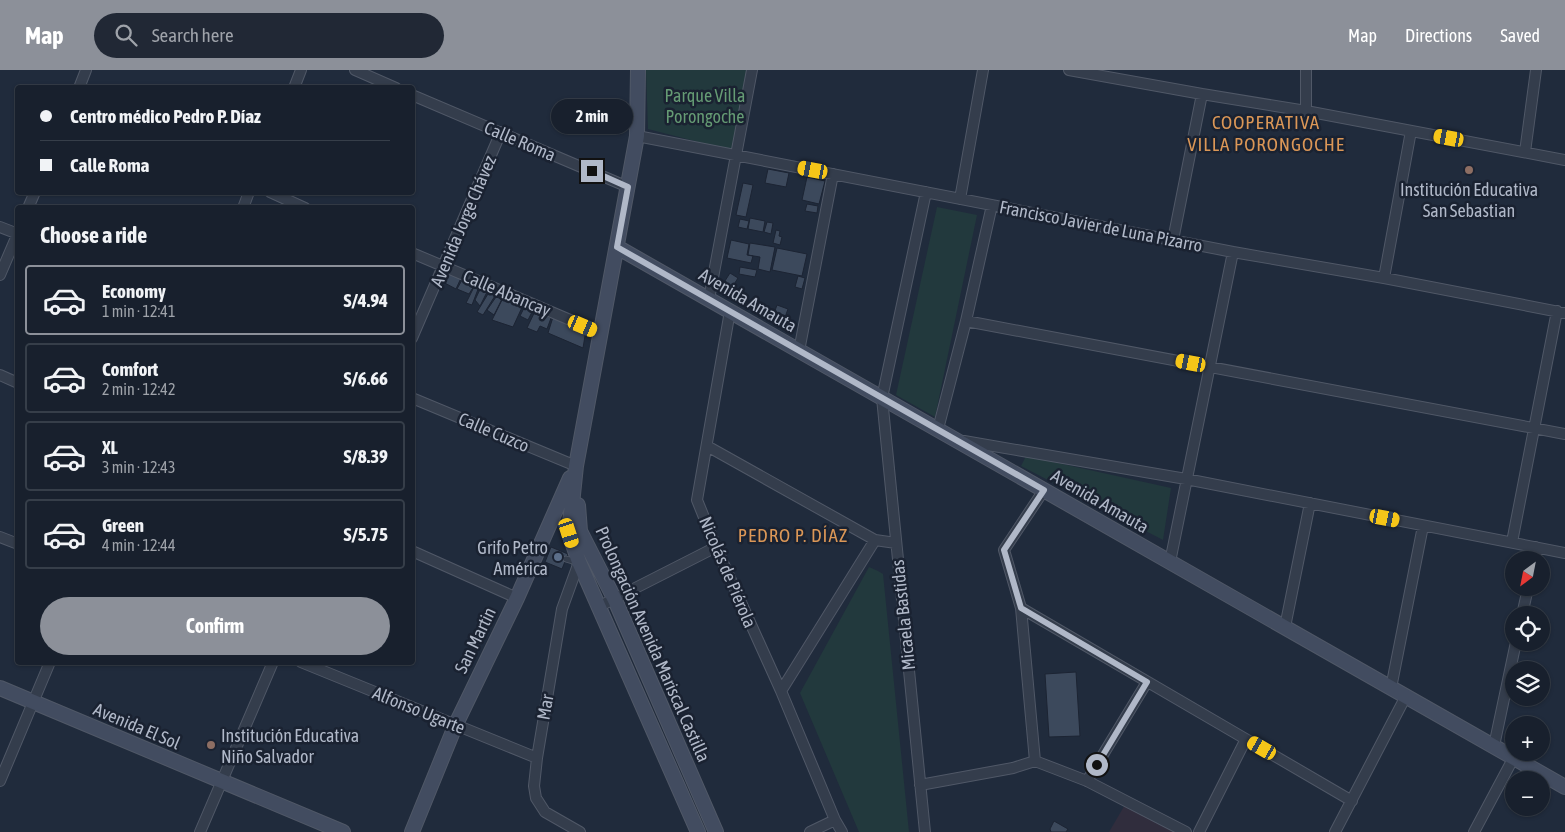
<!DOCTYPE html>
<meta charset="utf-8">
<style>
:root{--surface:#18202d;--page:#212835;--text:#f1f3f6;--muted:#9fa3aa;--line:#363e49;--accent:#8c9099}
body{margin:0;font-family:"Asap Condensed",sans-serif;background:var(--page);color:var(--text);height:100vh;display:flex;flex-direction:column;font-size:19px;white-space:nowrap}
*{box-sizing:border-box;margin:0}
p{font-size:16px;color:var(--muted)}
.icon{flex:none;width:28px;height:28px;fill:none;stroke:currentColor;stroke-width:2;stroke-linecap:round;stroke-linejoin:round}
.map{position:relative;flex:1;overflow:hidden}
.sheet{position:absolute;left:15px;top:135px;width:400px;height:460px;display:flex;flex-direction:column;background:var(--surface);border-radius:5px;box-shadow:0 1px 4px #0004,0 0 0 1px var(--line)}
.sheet>*{flex:none}
.banner{position:absolute;left:15px;top:15px;width:400px;height:110px;border-radius:5px;box-shadow:0 1px 4px #0004,0 0 0 1px var(--line);display:grid;align-content:center;height:110px;padding:0 25px;background:var(--surface)}
.needle{width:32px;rotate:212deg}
.controls{position:absolute;left:1505px;top:481px;display:grid;gap:10px}
.controls a{display:grid;place-items:center;width:45px;height:45px;border-radius:50%;background:var(--surface);box-shadow:0 1px 4px #0004,0 0 0 1px var(--line);font-size:25px}
.end{position:absolute;width:22px;height:22px;margin:-11px;border:6px solid #b0b8c8;background:#111;box-shadow:0 0 0 2px #111}
.from{border-radius:50%}
.bubble{position:absolute;height:35px;border-radius:18px;background:var(--surface);box-shadow:0 1px 4px #0004,0 0 0 1px var(--line);font-size:16px;font-weight:700;line-height:35px;text-align:center}
.car{position:absolute;width:15px;height:30px;margin:-15px -8px;border-radius:6px;box-shadow:0 0 4px 1px #0007;background:linear-gradient(#f5c518 24%,#345 0 40%,#f5c518 0 76%,#345 0 86%,#f5c518 0)}
.banner b{display:flex;align-items:center;gap:18px;height:48px;font-size:19px}
.banner b+b{border-top:1px solid var(--line)}
.banner i{width:12px;height:12px;background:var(--text)}
ul{padding:0;list-style:none}
li{display:flex;align-items:center;gap:15px;height:70px;margin:0 10px 8px;padding:0 15px;border:2px solid var(--line);border-radius:5px}
li div{flex:1}
li b{display:block;font-size:19px}
li em{font-style:normal;font-weight:700}
li.current{border-color:var(--accent)}
li>.icon{width:45px;height:45px;stroke-width:1.5}
h2{padding:0 25px;font-size:22px;line-height:60px}
.action{display:flex;gap:10px;margin-top:auto;padding:10px 25px}
.action a{flex:1;height:58px;border-radius:30px;background:var(--accent);color:#fff;font-size:20px;font-weight:700;line-height:58px;text-align:center}
header{display:flex;align-items:center;gap:30px;box-sizing:border-box;height:70px;padding:0 25px;background:var(--accent);color:#fff}
header strong{font-size:24px}
nav{display:flex;gap:28px;margin-inline-start:auto;font-size:18px}
.search{width:350px;height:45px;background:var(--page);display:flex;align-items:center;gap:12px;box-sizing:border-box;padding:0 18px;border-radius:28px;color:var(--muted);font-size:19px}
.map>svg:first-child{display:block}
</style>
<header>
<strong>Map</strong>
<div class="search"><svg class="icon" aria-label="search" viewBox="0 0 24 24"><circle cx="10" cy="10" r="6"/><path d="M15 15l6 6"/></svg>Search here</div>
<nav><a>Map</a><a>Directions</a><a>Saved</a></nav>
</header>
<div class="map">
<svg width="1565" height="762" viewBox="0 0 1565 762">
<rect width="100%" height="100%" fill="#202b3c"/>
<path fill="#302d3d" d="M1129 728 1186 762H1109Z"/>
<path fill="#22393d" d="M646 0H748L733 81 648 59Z
M937 137 977 145 935 347 896 325Z
M1026 386 1171 418 1163 470 1021 396Z
M869 497 878 501 883 504 909 762H859L800 623Z"/>
<path fill="#3c495c" stroke="#1c2433" d="M768 99 789 103 786 117 765 113Z
M807 107 825 111 819 134 802 130Z
M743 113 753 115 746 147 736 145Z
M807 134 818 136 817 143 805 141Z
M750 148 765 151 763 162 748 159Z
M740 149 749 151 747 159 738 157Z
M767 152 773 153 771 164 764 162Z
M776 160 780 161 779 166 782 167 780 175 773 173Z
M731 170 749 174 747 185 753 186 751 193 727 188Z
M750 173 775 177 770 202 758 199 760 187 748 185Z
M777 178 807 184 802 206 772 200Z
M740 197 757 200 755 207 739 204Z
M444 200 461 208 456 219 439 210Z
M730 203 738 208 731 219 723 214Z
M798 206 805 208 802 219 795 217Z
M462 210 474 216 469 224 457 219Z
M476 213 480 214 472 235 466 233Z
M482 215 489 218 480 236 475 230Z
M491 219 498 221 483 245 477 242Z
M505 224 510 227 509 230 514 232 515 229 524 233 513 257 492 250Z
M496 227 502 229 494 245 487 240Z
M526 234 534 238 528 250 520 246Z
M777 235 788 239 784 250 773 246Z
M536 239 546 243 545 245 551 248 547 259 540 256 537 262 527 258Z
M553 247 586 260 583 278 548 263Z
M551 477 568 484 562 499 545 492Z
M1076 602 1080 666 1049 667 1045 604Z
M1054 751 1068 759 1066 762H1051L1050 759Z"/>
<g fill="none" stroke-linecap="round" stroke-linejoin="round">
<g stroke="#505867" stroke-width="7">
<path id="lane" d="M566 489 576 492"/>
</g>
<g stroke="#505867" stroke-width="12">
<path id="street" d="M355 0 396 18
M1069 0 1202 24 1306 41 1565 90
M79 18 86 0
M294 18 301 0
M412 25 628 117
M1306 41V0
M637 66 1233 182 1384 208 1565 243
M1525 82 1536 0
M270 122 305 138
M960 129 983 0
M28 138 35 122
M243 138 249 122
M0 157 18 164
M1173 170 1202 24
M412 183 601 263
M0 205 18 163
M1384 208 1411 61
M709 229 752 0
M730 241 697 430 716 477 781 621 835 750
M966 251 1565 364
M412 268 501 62
M799 281 833 104
M0 305 18 313
M412 328 576 396
M938 359 966 251 992 135
M964 371 1186 409 1565 483
M707 376 875 470 896 473
M0 467 18 474
M1512 472 1557 241
M412 481 517 528
M1533 490 1536 477
M579 492 562 539 537 688 534 716 536 728 545 742 580 762
M1170 492 1233 182
M598 537 716 477
M1021 538 1352 731
M1522 545 1528 518
M1285 557 1310 433
M301 592 537 688
M1391 618 1423 456
M781 621 875 470
M1494 676 1516 572
M1035 691 1087 711 1186 762
M0 711 50 592
M1087 711 1147 612
M920 715 1013 698 1035 691 1021 538 1004 480 1044 420
M200 762 273 592
M810 762 835 750 842 762
M925 762 882 328 926 122
M1199 762 1246 669
M1335 762 1406 626
M1474 762 1514 687"/>
</g>
<g stroke="#505867" stroke-width="16">
<path id="secondary" d="M638 0 637 66 576 396 569 463 579 492 698 762
M617 177 1565 717
M578 435 580 461 615 530 716 762
M0 618 343 762
M412 762 456 654 517 528 570 408"/>
</g>
<use href="#lane" stroke="#343d4c" stroke-width="5"/>
<use href="#street" stroke="#343d4c" stroke-width="10"/>
<use href="#secondary" stroke="#424c60" stroke-width="14"/>
</g>
<g fill="none" stroke-linecap="round" stroke-linejoin="round">
<path stroke="#b0b8c8" stroke-width="6" d="M592 101 628 117 617 177 1044 420 1004 480 1021 538 1147 612 1097 695"/>
</g>
<g fill="#8d6e63" stroke="#1a2231" stroke-width="2">
<circle cx="1469" cy="100" r="5"/>
<circle cx="211" cy="675" r="5"/>
</g>
<circle fill="#5c6f8a" stroke="#1a2231" stroke-width="2" cx="558" cy="487" r="5"/>
<g text-anchor="middle" dominant-baseline="central" stroke-width="5" stroke-linejoin="round" paint-order="stroke">
<g font-size="18" fill="#659b74" stroke="#1a2231">
<text x="705" y="25">Parque Villa<tspan x="705" dy="21">Porongoche</tspan></text>
</g>
<g font-size="18" fill="#b0b8c8" stroke="#1a2231">
<text transform="translate(520 71) rotate(23)">Calle Roma</text>
<text transform="translate(463 151) rotate(-67)">Avenida Jorge Chávez</text>
<text transform="translate(1101 156) rotate(11)">Francisco Javier de Luna Pizarro</text>
<text transform="translate(507 223) rotate(23)">Calle Abancay</text>
<text transform="translate(748 230) rotate(30)">Avenida Amauta</text>
<text transform="translate(494 362) rotate(23)">Calle Cuzco</text>
<text transform="translate(1100 431) rotate(30)">Avenida Amauta</text>
<text transform="translate(728 502) rotate(67)">Nicolás de Piérola</text>
<text transform="translate(903 545) rotate(-96)">Micaela Bastidas</text>
<text transform="translate(475 570) rotate(-64)">San Martin</text>
<text transform="translate(653 574) rotate(66)">Prolongación Avenida Mariscal Castilla</text>
<text transform="translate(545 637) rotate(-80)">Mar</text>
<text transform="translate(419 640) rotate(22)">Alfonso Ugarte</text>
<text transform="translate(137 656) rotate(23)">Avenida El Sol</text>
</g>
<g font-size="18" fill="#b0b8c8" stroke="#1a2231">
<text x="1469" y="119">Institución Educativa<tspan x="1469" dy="21">San Sebastian</tspan></text>
<text x="548" y="477" text-anchor="end">Grifo Petro<tspan x="548" dy="21">América</tspan></text>
<text x="221" y="665" text-anchor="start">Institución Educativa<tspan x="221" dy="21">Niño Salvador</tspan></text>
</g>
<g font-size="19" letter-spacing="1" fill="#db9757" stroke="#1a2231">
<text x="1266" y="52">COOPERATIVA<tspan x="1266" dy="22">VILLA PORONGOCHE</tspan></text>
<text x="793" y="465">PEDRO P. DÍAZ</text>
</g>
</g>
</svg>
<div class="controls">
<a><svg class="needle" viewBox="-14 -14 28 28"><path d="M0-13l5 13h-10z" fill="#e53935"/><path d="M0 13l5-13h-10z" fill="#9fa3aa"/></svg></a>
<a><svg class="icon" aria-label="locate" viewBox="0 0 24 24"><circle cx="12" cy="12" r="6"/><path d="M12 2v4M12 18v4M2 12h4M18 12h4"/></svg></a>
<a><svg class="icon" aria-label="layers" viewBox="0 0 24 24"><path d="M12 4l9 5-9 5-9-5zM3 14l9 5 9-5"/></svg></a>
<a>+</a>
<a>−</a>
</div>
<i class="end from" style="left:1097px;top:695px"></i>
<i class="end" style="left:592px;top:101px"></i>
<div class="bubble" style="left:551px;top:29px;width:82px">2 min</div>
<i class="car" style="left:1449px;top:68px;rotate:280deg"></i>
<i class="car" style="left:813px;top:100px;rotate:281deg"></i>
<i class="car" style="left:583px;top:256px;rotate:113deg"></i>
<i class="car" style="left:1191px;top:293px;rotate:281deg"></i>
<i class="car" style="left:1385px;top:448px;rotate:101deg"></i>
<i class="car" style="left:569px;top:463px;rotate:162deg"></i>
<i class="car" style="left:1262px;top:678px;rotate:300deg"></i>
<div class="banner">
<b><i class="from"></i>Centro médico Pedro P. Díaz</b>
<b><i></i>Calle Roma</b>
</div>
<section class="sheet">
<h2>Choose a ride</h2>
<ul>
<li class="current"><svg class="icon" aria-label="car" viewBox="0 0 24 24"><path d="M5 17H2v-5l4-1 3-4h7l3 4 3 1v5h-3M9 17h6M6 11h13"/><circle cx="7" cy="17" r="2"/><circle cx="17" cy="17" r="2"/></svg><div><b>Economy</b><p>1 min · 12:41</p></div><em>S/4.94</em></li>
<li><svg class="icon" aria-label="car" viewBox="0 0 24 24"><path d="M5 17H2v-5l4-1 3-4h7l3 4 3 1v5h-3M9 17h6M6 11h13"/><circle cx="7" cy="17" r="2"/><circle cx="17" cy="17" r="2"/></svg><div><b>Comfort</b><p>2 min · 12:42</p></div><em>S/6.66</em></li>
<li><svg class="icon" aria-label="car" viewBox="0 0 24 24"><path d="M5 17H2v-5l4-1 3-4h7l3 4 3 1v5h-3M9 17h6M6 11h13"/><circle cx="7" cy="17" r="2"/><circle cx="17" cy="17" r="2"/></svg><div><b>XL</b><p>3 min · 12:43</p></div><em>S/8.39</em></li>
<li><svg class="icon" aria-label="car" viewBox="0 0 24 24"><path d="M5 17H2v-5l4-1 3-4h7l3 4 3 1v5h-3M9 17h6M6 11h13"/><circle cx="7" cy="17" r="2"/><circle cx="17" cy="17" r="2"/></svg><div><b>Green</b><p>4 min · 12:44</p></div><em>S/5.75</em></li>
</ul>
<div class="action"><a>Confirm</a></div>
</section>
</div>
